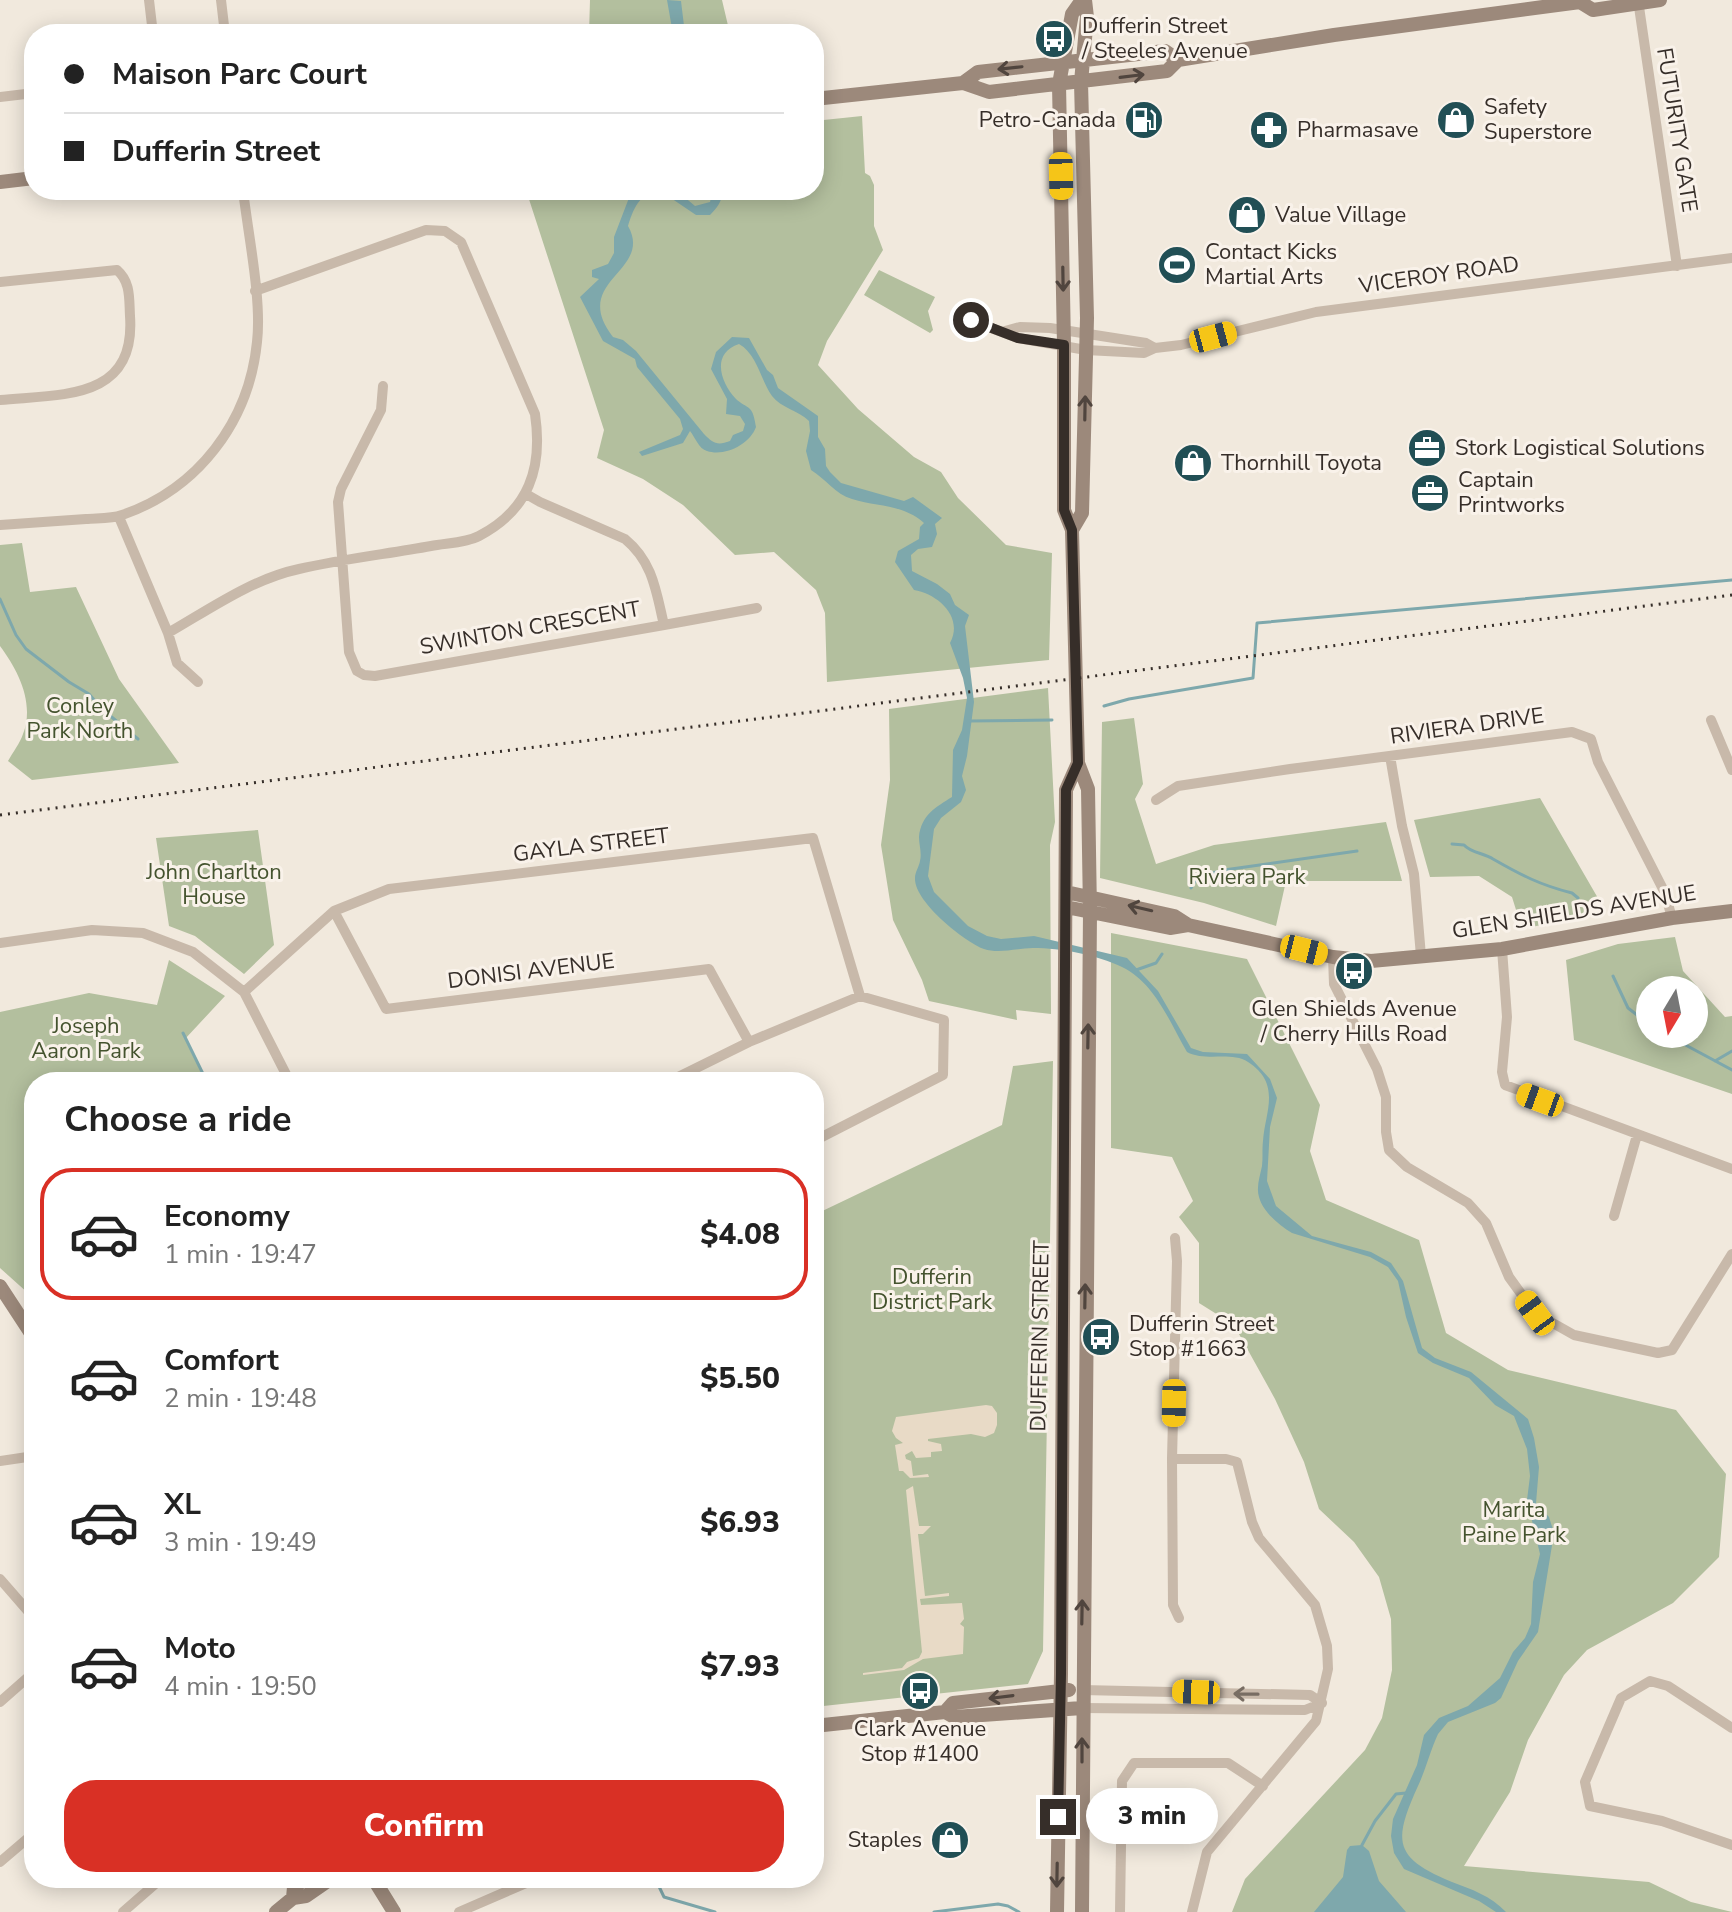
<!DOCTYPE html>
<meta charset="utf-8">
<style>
:root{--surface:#fff;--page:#f6f6f6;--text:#222;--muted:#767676;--line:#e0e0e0;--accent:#d93025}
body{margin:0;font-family:"Nunito Sans",sans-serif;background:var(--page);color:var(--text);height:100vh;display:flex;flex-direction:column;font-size:30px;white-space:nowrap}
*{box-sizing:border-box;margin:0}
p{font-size:26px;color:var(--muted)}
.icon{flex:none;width:44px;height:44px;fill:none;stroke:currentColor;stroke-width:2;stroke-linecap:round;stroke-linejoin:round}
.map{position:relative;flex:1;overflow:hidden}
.details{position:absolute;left:24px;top:1072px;width:800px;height:816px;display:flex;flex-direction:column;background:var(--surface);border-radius:32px;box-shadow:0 4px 20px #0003}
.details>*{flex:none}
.banner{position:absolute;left:24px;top:24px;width:800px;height:176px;border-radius:32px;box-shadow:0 4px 20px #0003;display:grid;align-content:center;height:176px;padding:0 40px;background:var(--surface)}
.needle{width:52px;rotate:190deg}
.tools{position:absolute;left:1636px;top:976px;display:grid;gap:16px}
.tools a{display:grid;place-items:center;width:72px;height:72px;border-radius:50%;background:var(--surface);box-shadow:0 4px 20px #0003;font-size:40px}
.end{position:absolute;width:36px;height:36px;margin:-18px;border:10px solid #362e29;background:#fff;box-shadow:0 0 0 4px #fff}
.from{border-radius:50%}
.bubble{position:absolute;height:56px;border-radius:28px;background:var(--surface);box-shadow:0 4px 20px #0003;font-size:26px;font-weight:800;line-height:56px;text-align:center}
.car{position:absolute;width:24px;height:48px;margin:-24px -12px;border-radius:10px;box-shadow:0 0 6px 2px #0007;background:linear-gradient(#f5c518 24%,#345 0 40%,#f5c518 0 76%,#345 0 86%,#f5c518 0)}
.banner b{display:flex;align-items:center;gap:28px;height:76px;font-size:30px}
.banner b+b{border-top:2px solid var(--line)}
.banner i{width:20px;height:20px;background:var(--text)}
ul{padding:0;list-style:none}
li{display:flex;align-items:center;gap:24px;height:132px;margin:0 16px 12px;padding:0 24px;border:4px solid transparent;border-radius:32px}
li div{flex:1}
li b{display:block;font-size:30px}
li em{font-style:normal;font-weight:800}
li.on{border-color:var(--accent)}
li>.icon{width:72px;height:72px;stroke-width:1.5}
h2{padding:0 40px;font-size:36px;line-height:96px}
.action{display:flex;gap:16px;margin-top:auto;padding:16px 40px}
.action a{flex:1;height:92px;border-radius:32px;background:var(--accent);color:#fff;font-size:32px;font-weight:800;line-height:92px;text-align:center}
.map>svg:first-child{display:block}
</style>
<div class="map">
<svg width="1732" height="1912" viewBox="0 0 1732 1912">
<rect width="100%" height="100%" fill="#f1e9dd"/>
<path fill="#b3bf9e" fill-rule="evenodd" d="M590 0H722L730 34H589Z
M862 116 865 173 870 176 874 185V226L883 250 827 341 818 365 858 409 914 457 941 472 958 498 1006 545 1052 553 1049 660 827 682 825 613 816 590 774 552 735 555 683 505 643 479 597 458 604 430 526 190H814V121Z
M879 270 935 297 928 311 933 330 930 333 864 295Z
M22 543 30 592 76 587 119 679 179 763 32 780 8 761C13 752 20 743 23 734 35 703 18 670 0 646V545Z
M1048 688 1055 822 1050 845 1051 1014 1016 1010 1017 1020 929 1001 922 980 893 920 881 845 890 780 889 709Z
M1134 718 1143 784 1135 799 1156 864 1214 845 1386 822 1402 881H1286L1276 926 1204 903 1100 878 1102 722Z
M1540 798 1606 912 1522 929 1512 897 1479 876 1430 877 1414 820Z
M258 830 274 945 244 974 195 936 169 926 156 838Z
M1111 933 1247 959 1320 1105 1310 1151 1326 1200 1419 1240 1446 1333 1508 1370 1676 1410 1726 1474 1719 1557 1673 1603 1587 1650 1564 1675 1528 1740 1510 1792 1464 1866 1649 1882 1691 1902 1732 1912H1232L1245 1879 1365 1750 1382 1718 1392 1670 1391 1619 1379 1577 1354 1542 1319 1509 1304 1462 1275 1399 1234 1325 1199 1303V1243L1179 1217 1193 1201 1172 1157 1111 1148Z
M1675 937 1683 971 1725 1017 1732 1016V1094L1574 1040 1566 960 1618 944ZM1650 990H1694V1034H1650Z
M169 960 225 996 185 1039 206 1082H34V1290L29 1294 0 1268V1012L89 993 157 1005Z
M1053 1061 1043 1651 1028 1684 814 1707V1215L1002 1125 1013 1066Z"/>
<path fill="#e8dac6" d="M986 1405 992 1406 997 1413V1425L994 1433 985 1437 971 1434 928 1439V1441L941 1444 942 1451 931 1452V1457L916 1458 912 1451 905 1455 906 1459 911 1461 913 1476 928 1474 929 1477 910 1478 903 1471H899L895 1445 903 1443 896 1438 892 1431 896 1417Z
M913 1486 919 1526H931L923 1534H918L925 1596 949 1593V1596L920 1599 921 1605 962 1603 964 1619 960 1624 964 1627 963 1654 923 1659 904 1670 863 1675V1673L902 1668 907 1662 919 1658 922 1652 906 1490Z"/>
<path fill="#7ea8ac" d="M667 0 681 1 685 34H673Z
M632 190H657C639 194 633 210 628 226 654 272 569 280 613 337L623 340 636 351 704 434C713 443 717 446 730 441L733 435 743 431 745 424 740 416 726 414 727 399 711 369 716 352 732 337 749 338 767 370 773 375 778 388 818 416V437L825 449 826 466 830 472 841 483 904 501 913 497 942 518 935 524 937 534 932 547 918 549 911 555 912 571 937 584 950 594 955 605 969 615 965 626 974 702 967 756 962 776 966 790 961 802 941 818 934 829 928 876 934 892 968 926 987 936 1001 939 1034 936 1127 958 1158 991 1191 1048 1203 1052 1247 1054 1270 1079 1277 1098 1270 1127 1267 1181 1276 1206 1312 1236 1371 1252 1391 1263 1403 1281 1422 1348 1435 1358 1471 1372 1528 1419 1534 1438 1539 1467 1536 1503 1549 1517 1554 1533 1538 1632 1518 1661 1501 1698 1495 1703 1448 1722 1438 1734C1430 1751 1426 1769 1418 1786 1393 1841 1393 1858 1452 1882 1471 1889 1491 1896 1506 1912H1496L1479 1901 1404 1869 1394 1853 1391 1836 1393 1819 1417 1765 1424 1735 1439 1718 1468 1706 1500 1678 1513 1652 1525 1638 1531 1624 1533 1582 1540 1554 1527 1500 1530 1476 1527 1449 1514 1416 1495 1405 1469 1378 1433 1363 1418 1353 1406 1317 1398 1281 1388 1267 1370 1257 1292 1233C1279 1225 1263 1212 1259 1197 1256 1187 1260 1176 1262 1166 1263 1158 1262 1150 1263 1141 1265 1112 1282 1084 1248 1062 1231 1051 1206 1062 1187 1052 1169 1021 1155 983 1122 967 1097 955 1061 948 1033 948 1018 948 999 954 984 949 965 942 914 902 915 878 915 872 919 867 920 861 922 853 919 845 919 837 921 815 936 807 952 797L953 750 962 730 967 698 963 678 950 643C964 617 938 594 914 590L895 562 898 551 919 539 920 527 924 523C903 504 877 507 852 499 835 494 826 479 811 470L806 451 810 431 809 421C798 410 781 408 772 396 761 381 757 354 739 344 711 353 720 382 736 399 740 403 747 406 750 409 754 413 755 422 756 427 750 444 725 457 707 451 699 449 695 437 690 431L683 443 642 456 639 452 680 435 683 429 680 419 637 367 635 359 603 341 580 297 599 279 592 277V270L608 264 614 253V237Z
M659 190H676L695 206 710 202 713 190H722C723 201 717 208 710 215H696Z
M1362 1845 1369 1851 1379 1881 1406 1912H1314L1343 1877 1347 1850 1350 1846Z"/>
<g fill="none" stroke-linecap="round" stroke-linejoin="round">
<path stroke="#7ea8ac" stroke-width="3" d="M0 599 16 635 26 649 69 682 89 694 102 709 138 739
M1104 706 1129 699 1253 678 1257 623 1732 580
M968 721 1052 720
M1452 844 1464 845C1471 853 1484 853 1493 859 1521 875 1540 885 1572 893L1578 898
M1191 888 1198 877 1224 870 1357 851
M1136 970 1156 963 1162 954
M1613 976 1628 1008 1650 1025
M183 1033 207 1082
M1665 1034 1732 1070
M1715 1061 1732 1051
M1362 1845 1375 1821 1396 1794 1406 1793
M655 1878 664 1897 715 1912
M934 1912 998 1904 1008 1906 1019 1912"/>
<path stroke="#c8b9aa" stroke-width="10" d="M149 0 153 34
M221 0 225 34
M1638 0 1677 266
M0 97 34 93
M0 282 117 270C131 282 129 299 130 316 136 401 61 394 0 400
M959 316 1018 338 1086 350 1144 353 1155 348 1181 345 1316 312 1732 258
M1005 331 1020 327 1050 328 1146 343 1155 348
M383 386 381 410 341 489 338 502 349 652 357 671 364 675 375 676 664 625C656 591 653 562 625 539L540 502 526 494
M119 517 168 633C210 609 252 579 299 569 342 559 387 554 431 546 446 543 466 543 479 536 529 510 543 468 535 414L461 242 445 231 426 230 255 291
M0 525C29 523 57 521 86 519 97 518 111 519 122 515 198 489 249 422 257 342 262 300 248 234 243 190
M664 625 757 608
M168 633 177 663 198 682
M1711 720 1732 770
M1390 756 1402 826 1414 874 1421 956
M1156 800 1178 786 1290 769 1572 732 1591 739 1598 762 1665 893 1672 918
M334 911 386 1009 709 969 749 1042
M0 943 92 930 143 933 193 952 244 992 290 1082
M1502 949 1507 1017 1502 1072 1505 1085 1732 1169
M1333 957 1334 984 1377 1069 1386 1097V1132L1389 1150 1407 1167 1468 1203 1486 1223 1509 1277 1535 1313 1574 1335 1658 1353 1672 1350 1732 1254
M244 992 334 911 389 889 813 838 860 996
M668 1082 749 1042 860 996 944 1020 943 1075 814 1141
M1614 1216 1637 1135
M1175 1238 1177 1261 1172 1459 1173 1605 1179 1618
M1172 1459H1226L1237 1462 1252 1522 1259 1538 1315 1605 1327 1646 1328 1669 1316 1721 1207 1852 1192 1912
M0 1461 34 1456
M0 1579 34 1618
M1082 1690 1310 1695 1322 1703
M0 1702 34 1672
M1082 1708 1305 1710 1322 1703
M1732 1728 1668 1686 1650 1681 1621 1698 1585 1782 1590 1806 1662 1821 1732 1845
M0 1862 34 1833
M123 1912 162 1878
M459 1912 538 1878
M1120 1912 1122 1781 1134 1763H1228L1263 1786"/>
<path stroke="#9c897b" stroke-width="14" d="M963 83 978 72 1165 51 1178 60
M814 99 963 83 989 92 1167 71 1178 60 1334 35 1580 2 1593 10 1660 0
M0 182 34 178
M1072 530 1082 513 1087 318 1081 82 1087 17 1085 0
M1066 892 1174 916 1188 925
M1066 907 1170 928 1188 925 1333 957 1371 961 1502 949 1672 918 1732 911
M0 1286 34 1338
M945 1712 953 1703 1069 1690
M814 1726 945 1712 954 1717 1082 1708
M373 1878 394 1912
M293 1898 294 1887 307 1878
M276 1912 293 1898 306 1896 332 1878
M1057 1912 1061 1674 1066 790 1078 763
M1082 1912 1090 912 1088 789 1078 763 1072 530 1064 510V345L1059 84 1072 14 1082 0"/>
<path stroke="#362e29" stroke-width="3" stroke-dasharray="2 6" stroke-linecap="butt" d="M0 815 1732 595"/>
</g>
<defs><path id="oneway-shaft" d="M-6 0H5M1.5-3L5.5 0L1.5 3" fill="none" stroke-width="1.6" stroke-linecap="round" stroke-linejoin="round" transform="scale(2)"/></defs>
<g stroke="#50453e">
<use href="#oneway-shaft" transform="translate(1010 68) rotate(174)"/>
<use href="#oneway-shaft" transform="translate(1132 76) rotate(-7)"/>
<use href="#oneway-shaft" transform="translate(1063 279) rotate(89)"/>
<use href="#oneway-shaft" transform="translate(1085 408) rotate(-89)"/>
<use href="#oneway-shaft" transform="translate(1140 908) rotate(-167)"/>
<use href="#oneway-shaft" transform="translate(1088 1036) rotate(-89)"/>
<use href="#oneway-shaft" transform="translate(1085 1296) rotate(-89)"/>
<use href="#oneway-shaft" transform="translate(1082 1612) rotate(-89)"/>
<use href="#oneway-shaft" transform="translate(1001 1697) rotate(173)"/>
<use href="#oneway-shaft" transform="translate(1082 1750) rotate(-90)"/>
<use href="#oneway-shaft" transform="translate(1057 1875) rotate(91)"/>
</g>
<use stroke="#786d63" href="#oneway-shaft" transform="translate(1246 1694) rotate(-179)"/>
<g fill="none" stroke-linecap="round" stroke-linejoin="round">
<path stroke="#362e29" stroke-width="10" d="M971 320 1018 338 1064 345V510L1072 530 1078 763 1066 790 1061 1674 1058 1817"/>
</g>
<defs>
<g id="bus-disc" transform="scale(2)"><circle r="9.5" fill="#214f55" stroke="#f9f2ea"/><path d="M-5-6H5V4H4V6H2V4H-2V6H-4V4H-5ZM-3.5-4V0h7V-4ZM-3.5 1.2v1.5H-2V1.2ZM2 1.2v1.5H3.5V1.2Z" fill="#fff"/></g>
<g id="fuel-disc" transform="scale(2)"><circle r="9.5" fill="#214f55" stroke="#f9f2ea"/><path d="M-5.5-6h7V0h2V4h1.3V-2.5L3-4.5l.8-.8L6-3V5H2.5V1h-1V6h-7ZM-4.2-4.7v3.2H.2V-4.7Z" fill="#fff"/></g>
<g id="shop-disc" transform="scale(2)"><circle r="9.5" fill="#214f55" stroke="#f9f2ea"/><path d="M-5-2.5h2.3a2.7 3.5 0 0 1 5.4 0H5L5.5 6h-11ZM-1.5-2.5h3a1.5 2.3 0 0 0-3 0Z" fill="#fff"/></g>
<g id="pharmacy-disc" transform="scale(2)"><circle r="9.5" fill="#214f55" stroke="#f9f2ea"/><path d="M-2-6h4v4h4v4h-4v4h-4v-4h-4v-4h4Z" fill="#fff"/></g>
<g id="stadium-disc" transform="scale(2)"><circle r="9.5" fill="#214f55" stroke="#f9f2ea"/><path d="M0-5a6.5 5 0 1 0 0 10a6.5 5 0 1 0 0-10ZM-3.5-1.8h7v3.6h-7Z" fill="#fff"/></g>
<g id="office-disc" transform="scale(2)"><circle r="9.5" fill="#214f55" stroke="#f9f2ea"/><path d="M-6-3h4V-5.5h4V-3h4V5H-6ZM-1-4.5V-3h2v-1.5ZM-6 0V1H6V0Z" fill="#fff"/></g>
</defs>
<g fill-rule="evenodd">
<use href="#bus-disc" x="1054" y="39"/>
<use href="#fuel-disc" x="1144" y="120"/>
<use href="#shop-disc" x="1456" y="120"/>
<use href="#pharmacy-disc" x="1269" y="130"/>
<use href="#shop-disc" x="1247" y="215"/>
<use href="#stadium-disc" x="1177" y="265"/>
<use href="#office-disc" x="1427" y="448"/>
<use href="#shop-disc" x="1193" y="463"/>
<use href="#office-disc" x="1430" y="493"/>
<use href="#bus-disc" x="1354" y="971"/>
<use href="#bus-disc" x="1101" y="1337"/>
<use href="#bus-disc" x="920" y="1691"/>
<use href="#shop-disc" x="950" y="1840"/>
</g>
<g text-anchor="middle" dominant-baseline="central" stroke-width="6" stroke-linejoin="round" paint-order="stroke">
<g font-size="22" fill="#362e29" stroke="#f9f2ea" text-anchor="start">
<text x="1082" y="26">Dufferin Street<tspan x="1082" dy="25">/ Steeles Avenue</tspan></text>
<text x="1484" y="107">Safety<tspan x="1484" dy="25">Superstore</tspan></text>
<text x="1116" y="120" text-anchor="end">Petro-Canada</text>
<text x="1297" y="130">Pharmasave</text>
<text x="1275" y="215">Value Village</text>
<text x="1205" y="252">Contact Kicks<tspan x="1205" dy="25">Martial Arts</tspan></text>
<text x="1455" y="448">Stork Logistical Solutions</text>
<text x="1221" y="463">Thornhill Toyota</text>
<text x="1458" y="480">Captain<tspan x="1458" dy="25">Printworks</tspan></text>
<text x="1354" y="1009" text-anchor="middle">Glen Shields Avenue<tspan x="1354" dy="25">/ Cherry Hills Road</tspan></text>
<text x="1129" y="1324">Dufferin Street<tspan x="1129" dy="25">Stop #1663</tspan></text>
<text x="920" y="1729" text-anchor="middle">Clark Avenue<tspan x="920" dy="25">Stop #1400</tspan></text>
<text x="922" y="1840" text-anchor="end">Staples</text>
</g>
<g font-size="22" fill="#362e29" stroke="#f9f2ea">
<text transform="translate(1677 130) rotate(81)">FUTURITY GATE</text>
<text transform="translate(1439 275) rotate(-8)">VICEROY ROAD</text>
<text transform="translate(530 628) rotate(-10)">SWINTON CRESCENT</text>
<text transform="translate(1467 726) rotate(-8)">RIVIERA DRIVE</text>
<text transform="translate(591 845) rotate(-7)">GAYLA STREET</text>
<text transform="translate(1574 912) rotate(-9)">GLEN SHIELDS AVENUE</text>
<text transform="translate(531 971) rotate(-7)">DONISI AVENUE</text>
<text transform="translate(1040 1336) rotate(-89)">DUFFERIN STREET</text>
</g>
<g font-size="22" fill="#44532e" stroke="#f9f2ea">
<text x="80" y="706">Conley<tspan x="80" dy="25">Park North</tspan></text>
<text x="214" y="872">John Charlton<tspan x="214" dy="25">House</tspan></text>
<text x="1247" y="877">Riviera Park</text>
<text x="86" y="1026">Joseph<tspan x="86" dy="25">Aaron Park</tspan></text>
<text x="932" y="1277">Dufferin<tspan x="932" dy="25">District Park</tspan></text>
<text x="1514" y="1510">Marita<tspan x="1514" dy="25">Paine Park</tspan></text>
</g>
</g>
</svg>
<div class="tools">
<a><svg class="needle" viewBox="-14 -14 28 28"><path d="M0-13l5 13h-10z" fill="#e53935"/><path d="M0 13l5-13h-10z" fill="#767676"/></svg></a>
</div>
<i class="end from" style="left:971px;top:320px"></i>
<i class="end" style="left:1058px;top:1817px"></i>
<div class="bubble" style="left:1086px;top:1788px;width:132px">3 min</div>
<i class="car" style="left:1061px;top:176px;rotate:179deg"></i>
<i class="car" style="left:1213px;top:337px;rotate:75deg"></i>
<i class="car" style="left:1304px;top:950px;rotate:104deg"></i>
<i class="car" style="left:1540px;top:1100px;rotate:290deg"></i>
<i class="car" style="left:1535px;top:1313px;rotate:324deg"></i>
<i class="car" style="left:1174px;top:1403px;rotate:181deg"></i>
<i class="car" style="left:1196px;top:1692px;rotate:272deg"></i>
<div class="banner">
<b><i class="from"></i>Maison Parc Court</b>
<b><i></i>Dufferin Street</b>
</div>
<section class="details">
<h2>Choose a ride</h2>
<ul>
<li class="on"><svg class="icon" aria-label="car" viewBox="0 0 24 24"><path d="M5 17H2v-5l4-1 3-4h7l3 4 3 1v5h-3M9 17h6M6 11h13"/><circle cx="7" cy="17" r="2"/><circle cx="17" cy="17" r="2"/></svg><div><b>Economy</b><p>1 min · 19:47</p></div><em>$4.08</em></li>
<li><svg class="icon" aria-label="car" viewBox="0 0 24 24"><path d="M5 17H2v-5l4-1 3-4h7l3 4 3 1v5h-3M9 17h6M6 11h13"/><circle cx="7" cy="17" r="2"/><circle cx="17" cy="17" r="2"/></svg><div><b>Comfort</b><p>2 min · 19:48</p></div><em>$5.50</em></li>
<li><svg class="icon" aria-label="car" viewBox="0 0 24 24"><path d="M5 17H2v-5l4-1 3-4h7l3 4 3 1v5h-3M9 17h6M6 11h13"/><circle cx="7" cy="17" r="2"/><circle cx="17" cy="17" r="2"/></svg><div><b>XL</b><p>3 min · 19:49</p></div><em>$6.93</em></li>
<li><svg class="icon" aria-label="car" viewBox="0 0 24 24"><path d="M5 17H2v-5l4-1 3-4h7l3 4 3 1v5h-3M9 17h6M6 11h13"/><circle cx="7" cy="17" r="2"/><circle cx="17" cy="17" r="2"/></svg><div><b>Moto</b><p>4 min · 19:50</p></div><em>$7.93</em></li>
</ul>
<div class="action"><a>Confirm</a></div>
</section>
</div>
